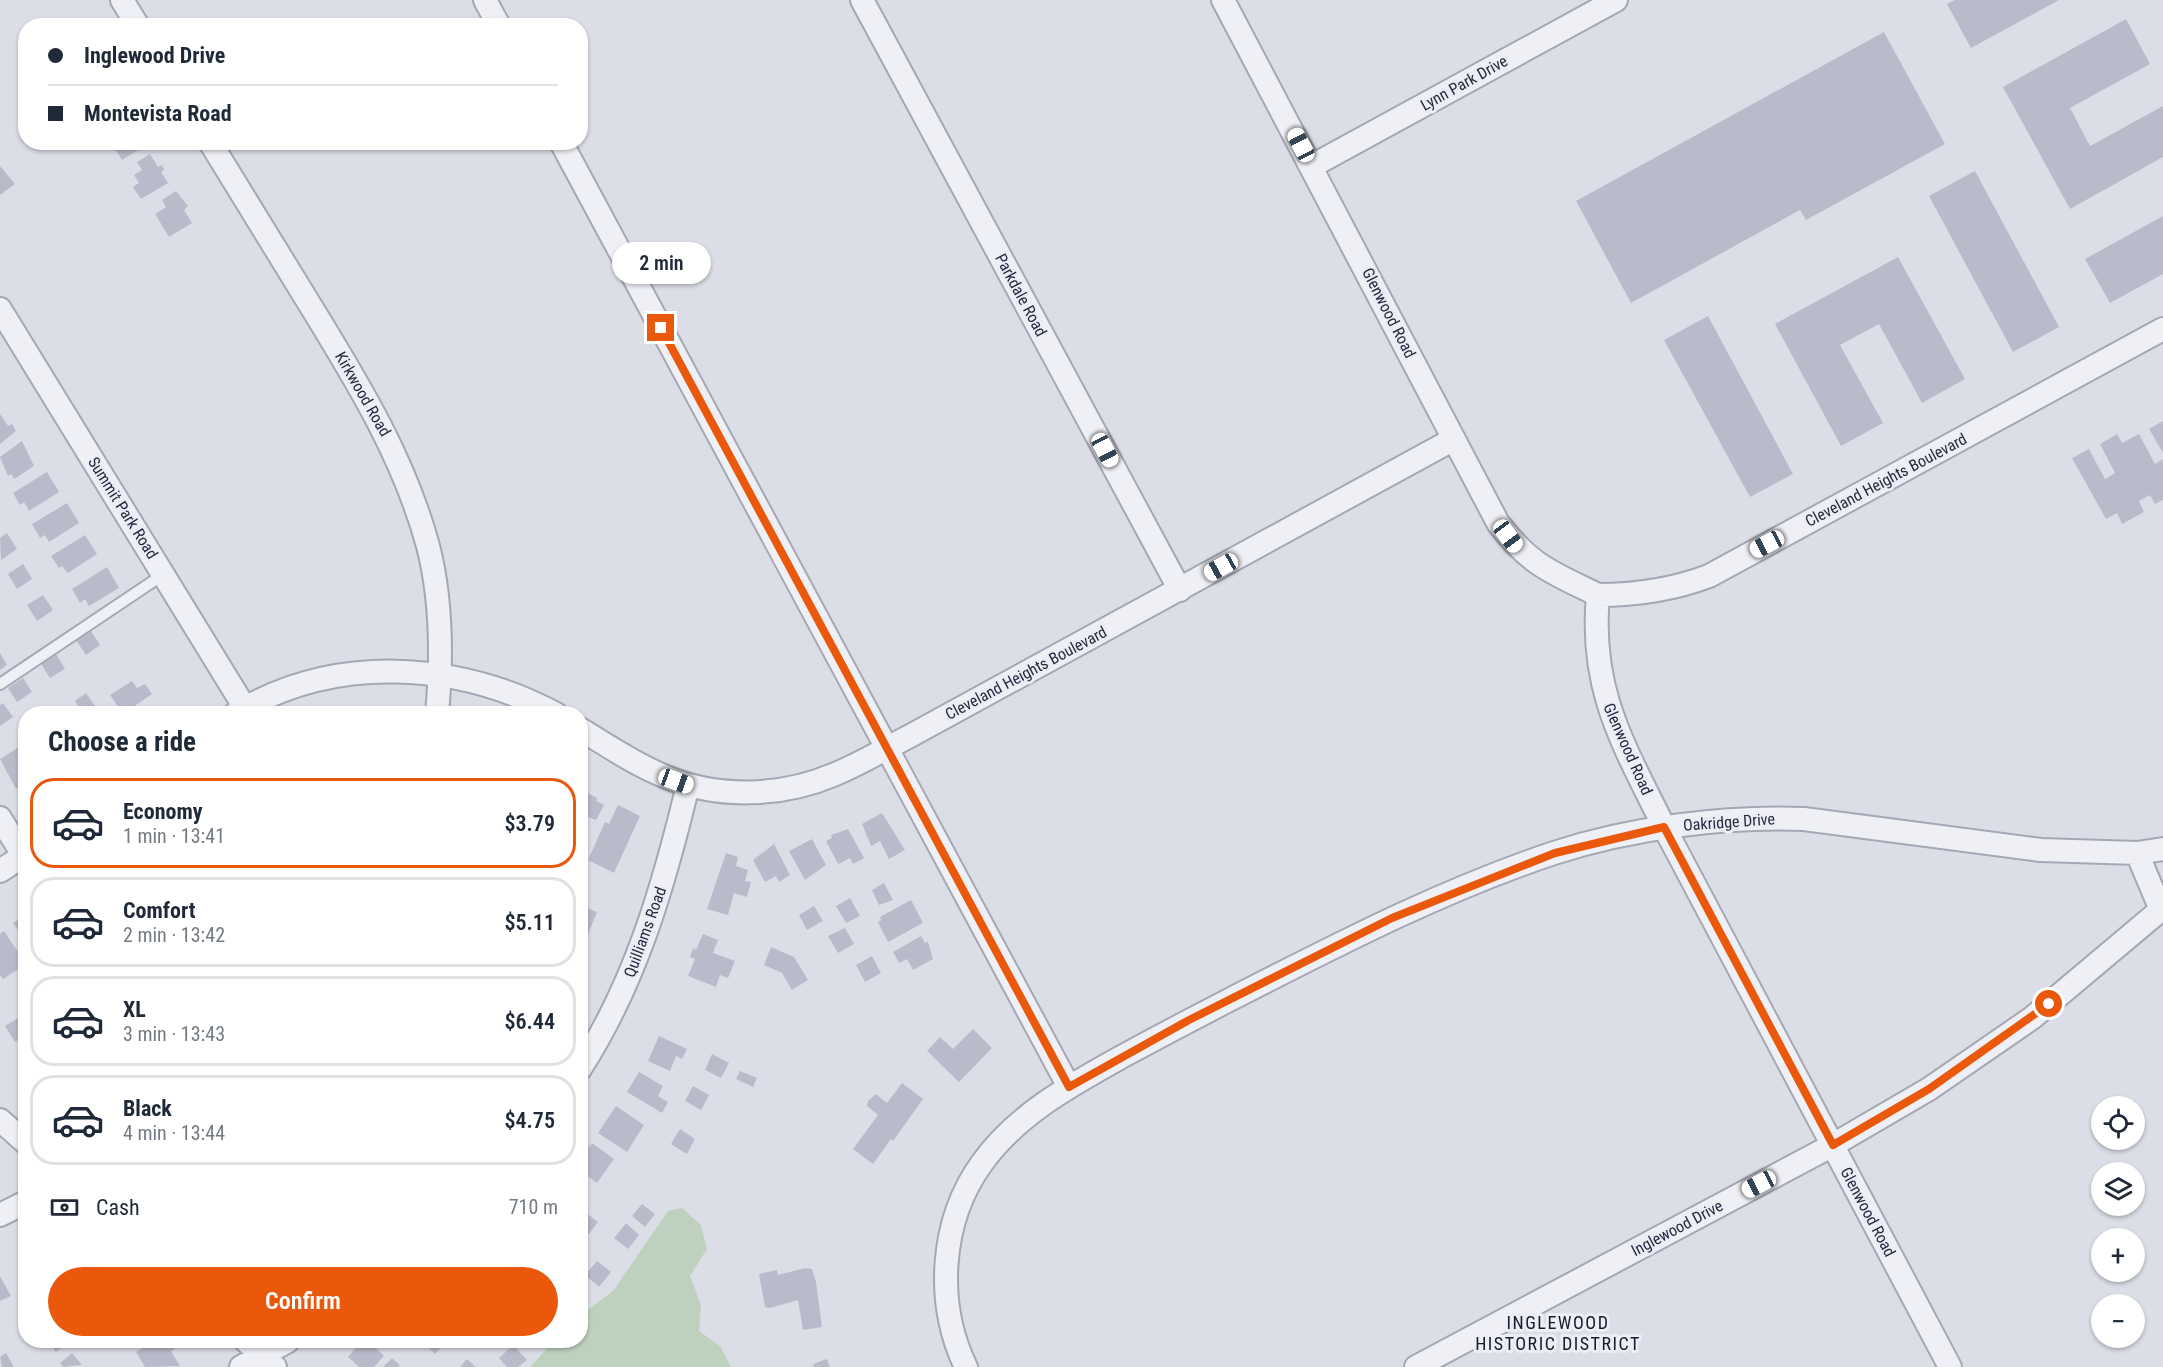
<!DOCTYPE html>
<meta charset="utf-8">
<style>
:root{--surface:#fff;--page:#f2f2f3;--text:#1f2937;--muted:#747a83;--line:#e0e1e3;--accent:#ea580c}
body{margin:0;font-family:"Roboto Condensed",sans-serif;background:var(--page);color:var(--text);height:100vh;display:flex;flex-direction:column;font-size:22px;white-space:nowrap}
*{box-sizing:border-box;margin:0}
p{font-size:20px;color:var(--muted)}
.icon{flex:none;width:33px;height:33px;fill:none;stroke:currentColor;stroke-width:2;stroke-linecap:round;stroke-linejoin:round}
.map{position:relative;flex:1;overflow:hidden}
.details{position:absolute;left:18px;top:706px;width:570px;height:642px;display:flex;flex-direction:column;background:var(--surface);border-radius:24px;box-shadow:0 2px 4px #0004}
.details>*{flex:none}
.hud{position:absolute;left:18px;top:18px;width:570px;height:132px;border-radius:24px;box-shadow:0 2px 4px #0004;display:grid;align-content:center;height:132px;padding:0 30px;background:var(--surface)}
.buttons{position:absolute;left:2091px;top:1096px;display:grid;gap:12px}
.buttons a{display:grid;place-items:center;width:54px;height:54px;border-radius:50%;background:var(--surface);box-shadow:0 2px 4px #0004;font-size:30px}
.end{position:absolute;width:27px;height:27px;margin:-14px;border:8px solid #ea580c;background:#fff;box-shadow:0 0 0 3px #fff}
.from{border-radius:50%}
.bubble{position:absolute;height:42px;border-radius:21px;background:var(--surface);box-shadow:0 2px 4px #0004;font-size:20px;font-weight:600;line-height:42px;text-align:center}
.car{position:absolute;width:18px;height:36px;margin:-18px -9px;border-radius:8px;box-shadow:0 0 4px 2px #0007;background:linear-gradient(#fff 24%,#345 0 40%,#fff 0 76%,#345 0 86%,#fff 0)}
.hud b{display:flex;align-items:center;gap:21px;height:57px;font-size:22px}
.hud b+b{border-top:2px solid var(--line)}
.hud i{width:15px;height:15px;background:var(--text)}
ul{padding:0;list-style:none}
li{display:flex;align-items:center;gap:18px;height:90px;margin:0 12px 9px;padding:0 18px;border:3px solid var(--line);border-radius:24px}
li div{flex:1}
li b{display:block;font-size:22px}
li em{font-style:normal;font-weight:600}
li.on{border-color:var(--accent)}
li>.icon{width:54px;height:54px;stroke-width:1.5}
h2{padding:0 30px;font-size:27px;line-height:72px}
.pay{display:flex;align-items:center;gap:15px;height:66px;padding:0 30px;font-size:22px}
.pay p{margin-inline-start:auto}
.primary-button{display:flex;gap:12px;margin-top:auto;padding:12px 30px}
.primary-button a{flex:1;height:69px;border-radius:36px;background:var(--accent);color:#fff;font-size:24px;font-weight:600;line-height:69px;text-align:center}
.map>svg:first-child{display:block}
</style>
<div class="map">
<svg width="2163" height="1367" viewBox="0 0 2163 1367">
<rect width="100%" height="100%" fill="#dcdee7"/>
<path fill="#bdd1be" d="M682 1208 701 1225 707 1249 690 1276 701 1305 699 1331 720 1346 731 1367H530L546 1350 545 1341H580L581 1306 589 1309 613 1291 668 1211Z"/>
<path fill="#babbca" d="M1955 0H2059L1971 48 1947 4Z
M2126 19 2150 64 2070 108 2090 146 2163 106V157L2070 209 2003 87Z
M1884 32 1945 144 1806 220 1800 210 1631 303 1576 201Z
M111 142H145L146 145 122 160Z
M150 154 158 167 162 165 164 170 161 172 168 183 141 199 133 187 139 183 134 175 142 170 137 162Z
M0 166 15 184 0 195Z
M1975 171 2059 327 2013 352 1929 196Z
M176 191 188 206 184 210 192 223 169 237 155 214 166 207 162 200Z
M2163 216V274L2110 303 2085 259Z
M1898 257 1965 379 1922 403 1879 324 1840 345 1883 423 1841 446 1775 324Z
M1708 316 1793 474 1750 497 1664 340Z
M0 414 8 426 12 424 16 431 0 444Z
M2163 421V453L2149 429Z
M2117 434 2122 443 2139 434 2155 464 2163 459V500L2155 504 2150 495 2139 501 2144 512 2122 524 2117 513 2106 519 2072 458 2089 449 2105 479 2115 473 2100 444Z
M22 441 34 466 14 479 11 474 8 476 0 457Z
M47 472 59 492 29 511 24 502 20 505 13 493Z
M67 503 79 523 49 542 45 535 40 538 32 524Z
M7 533 17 549 1 560 0 538Z
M85 535 97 554 68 573 62 566 59 568 51 556Z
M23 564 32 579 17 589 8 574Z
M107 567 119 588 89 606 85 599 80 603 72 589Z
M43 595 53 610 37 621 27 605Z
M91 631 100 645 86 655 76 640Z
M0 653 7 665 0 670Z
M56 654 65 669 50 678 41 664Z
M23 678 32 692 17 702 8 688Z
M132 681 137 688 145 684 152 694 123 714 110 695Z
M86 693 100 713 107 708 111 714H77L75 712 80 709 75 701Z
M3 703 13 717 0 726V705Z
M22 745 26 750V782L16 789 0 759Z
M580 789 597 798 596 801 604 805 596 820 588 817 580 832Z
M618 805 640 816 614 873 588 860 605 822 609 824Z
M882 813 905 850 889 859 880 841 871 846 862 824Z
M848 829 864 858 853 864 850 858 838 864 826 841 832 838 831 835Z
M812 839 826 865 805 880 789 851Z
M774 844 790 875 779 882 776 876 765 882 753 860Z
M726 853 738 857 736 866 748 870 745 881 751 882 747 897 734 893 728 915 707 909Z
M884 883 893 900 879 905 872 890Z
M850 898 860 916 846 923 836 906Z
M911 900 923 923 888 942 878 922 881 920 880 917Z
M580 905 597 912 587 937 580 934Z
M814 906 823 921 807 930 799 915Z
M26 915V941L13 923Z
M845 928 854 944 838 953 828 936Z
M4 931 26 964 3 979 0 975V934Z
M703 934 718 940 713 953 735 961 728 978 720 975 716 987 688 976 695 959 690 957 693 948 696 950Z
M921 936 925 943 928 942 933 959 913 970 907 959 899 963 893 952Z
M771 947 794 957 808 980 792 990 782 973 764 965Z
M872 956 881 973 865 982 856 965Z
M20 1017 26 1026V1035L15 1042 5 1026Z
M973 1029 992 1048 959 1082 927 1051 940 1037 953 1049Z
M659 1036 687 1049 682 1059 676 1056 670 1071 648 1061Z
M712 1054 729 1063 721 1078 705 1070Z
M740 1071 757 1078 753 1087 736 1079Z
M639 1072 663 1086 658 1096 668 1102 662 1113 627 1092Z
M902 1083 923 1099 893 1141 891 1139 873 1164 853 1149 878 1115 867 1106 868 1101 876 1094 887 1103Z
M693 1086 709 1095 701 1110 685 1101Z
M616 1106 644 1125 627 1152 598 1133Z
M680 1129 695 1139 687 1154 671 1144Z
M592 1143 614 1159 597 1183 585 1174 580 1179V1159Z
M580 1197 586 1202 581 1209 598 1222 589 1234 580 1225Z
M642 1204 655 1214 645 1227 632 1216Z
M626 1223 639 1235 628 1249 614 1238Z
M597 1261 611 1272 599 1287 585 1275Z
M805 1268 812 1269 816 1282 822 1327 803 1330 798 1300 770 1308 765 1307 759 1274 777 1270 778 1275Z
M0 1276 11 1296 0 1301Z
M48 1341H70L56 1352Z
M154 1341H170L175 1349 171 1351 180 1366 145 1367 136 1352Z
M362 1341H368L384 1356 374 1367H359L348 1357Z
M430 1341H447L435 1354 426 1346Z
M513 1345 527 1360 518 1367H507L499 1358Z
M6 1353 14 1367H2L0 1357Z
M72 1353 82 1365 63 1367 60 1363Z
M392 1358 400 1365 398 1367H383Z
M467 1359 476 1367H460Z
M827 1359 830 1367H814L813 1364Z"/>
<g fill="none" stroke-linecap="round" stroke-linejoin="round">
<g stroke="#a5a7b4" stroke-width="14">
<path id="service" d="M0 684 164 574"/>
</g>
<g stroke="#a5a7b4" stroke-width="26">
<path id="minor" d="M122 0 138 26
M485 0 499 26
M862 0 1180 590
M1223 0 1498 523C1531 566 1551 572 1598 595 1589 691 1624 745 1664 827L1950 1367
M210 142C245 199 280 256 315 313 361 388 405 461 428 546 442 600 442 659 437 714
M561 142 1069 1087
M1312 166 1616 0
M0 309 245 708
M1598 595C1637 595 1672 590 1709 576L2163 329
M235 714C333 654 457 661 556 714
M580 729C607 745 634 764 664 776 716 799 781 797 833 775 860 764 885 749 910 736L1454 439
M0 818 23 855
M2137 853 2161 910
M0 871 26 854
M580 1069C636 982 664 885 688 785
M0 1120 26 1143
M0 1215 26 1202
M246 1341 275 1367
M241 1367 288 1341
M966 1367C935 1303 940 1221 982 1163 1018 1113 1073 1084 1125 1055 1162 1035 1198 1016 1235 997 1339 944 1443 890 1554 853 1631 828 1723 816 1804 819L2041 850 2137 853 2163 849
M1416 1367 1833 1145 1929 1089 2032 1018 2163 908"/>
</g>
<use href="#service" stroke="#eff0f5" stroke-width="10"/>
<use href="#minor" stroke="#eff0f5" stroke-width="22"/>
</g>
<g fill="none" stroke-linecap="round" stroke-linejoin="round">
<path stroke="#ea580c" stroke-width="8" d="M661 328 1069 1087 1189 1020 1392 918 1555 853 1664 827 1833 1145 1929 1089 2049 1004"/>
</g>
<g text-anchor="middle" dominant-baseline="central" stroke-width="6" stroke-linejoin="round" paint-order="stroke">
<g font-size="16" fill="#26283e" stroke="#ecedf5">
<text transform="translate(1464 83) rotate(-29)">Lynn Park Drive</text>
<text transform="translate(1021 295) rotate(62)">Parkdale Road</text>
<text transform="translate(1389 313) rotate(63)">Glenwood Road</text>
<text transform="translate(363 394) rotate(60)">Kirkwood Road</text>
<text transform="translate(1886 480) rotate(-28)">Cleveland Heights Boulevard</text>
<text transform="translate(123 508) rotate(58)">Summit Park Road</text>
<text transform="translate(1026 673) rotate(-28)">Cleveland Heights Boulevard</text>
<text transform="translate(1628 749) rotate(66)">Glenwood Road</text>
<text transform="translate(1729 822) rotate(-4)">Oakridge Drive</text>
<text transform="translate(645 932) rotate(-70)">Quilliams Road</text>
<text transform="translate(1868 1212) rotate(62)">Glenwood Road</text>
<text transform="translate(1677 1228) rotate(-28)">Inglewood Drive</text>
</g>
<g font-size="18" letter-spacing="1.5" fill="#181a2e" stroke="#ecedf5">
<text x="1558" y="1322">INGLEWOOD<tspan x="1558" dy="21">HISTORIC DISTRICT</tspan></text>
</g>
</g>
</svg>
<div class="buttons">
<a><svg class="icon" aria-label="locate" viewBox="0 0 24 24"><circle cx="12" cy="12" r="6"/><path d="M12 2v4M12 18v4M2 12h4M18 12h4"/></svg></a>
<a><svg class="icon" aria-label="layers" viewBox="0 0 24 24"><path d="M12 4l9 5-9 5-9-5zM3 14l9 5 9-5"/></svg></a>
<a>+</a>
<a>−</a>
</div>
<i class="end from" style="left:2049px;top:1004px"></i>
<i class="end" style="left:661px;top:328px"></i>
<div class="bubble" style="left:612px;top:242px;width:99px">2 min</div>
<i class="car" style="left:1301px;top:145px;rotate:332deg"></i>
<i class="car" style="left:1105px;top:450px;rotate:152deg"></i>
<i class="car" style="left:1508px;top:536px;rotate:143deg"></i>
<i class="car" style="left:1767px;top:544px;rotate:242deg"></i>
<i class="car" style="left:1221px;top:567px;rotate:241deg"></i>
<i class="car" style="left:676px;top:781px;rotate:110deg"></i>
<i class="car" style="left:1759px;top:1184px;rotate:242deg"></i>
<div class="hud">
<b><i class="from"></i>Inglewood Drive</b>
<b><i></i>Montevista Road</b>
</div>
<section class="details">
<h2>Choose a ride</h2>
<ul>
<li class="on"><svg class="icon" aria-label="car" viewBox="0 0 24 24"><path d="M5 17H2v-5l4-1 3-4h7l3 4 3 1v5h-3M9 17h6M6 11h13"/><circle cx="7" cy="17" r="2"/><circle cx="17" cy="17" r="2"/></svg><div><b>Economy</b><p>1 min · 13:41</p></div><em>$3.79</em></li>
<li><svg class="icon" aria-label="car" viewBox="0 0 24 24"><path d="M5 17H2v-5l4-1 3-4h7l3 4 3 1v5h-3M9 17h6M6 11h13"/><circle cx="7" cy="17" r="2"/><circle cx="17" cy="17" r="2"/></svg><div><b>Comfort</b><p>2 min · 13:42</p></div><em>$5.11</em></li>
<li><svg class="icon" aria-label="car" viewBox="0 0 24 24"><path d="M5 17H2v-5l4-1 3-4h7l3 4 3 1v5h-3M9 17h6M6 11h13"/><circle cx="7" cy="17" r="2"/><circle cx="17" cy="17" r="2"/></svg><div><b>XL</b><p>3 min · 13:43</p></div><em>$6.44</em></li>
<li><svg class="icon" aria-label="car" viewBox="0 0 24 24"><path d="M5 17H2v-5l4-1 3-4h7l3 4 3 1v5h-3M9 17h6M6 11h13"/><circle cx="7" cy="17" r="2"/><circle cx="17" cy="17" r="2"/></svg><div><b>Black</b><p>4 min · 13:44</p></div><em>$4.75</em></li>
</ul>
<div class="pay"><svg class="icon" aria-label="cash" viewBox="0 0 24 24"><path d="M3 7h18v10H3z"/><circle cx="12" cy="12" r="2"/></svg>Cash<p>710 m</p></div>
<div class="primary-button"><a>Confirm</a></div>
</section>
</div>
